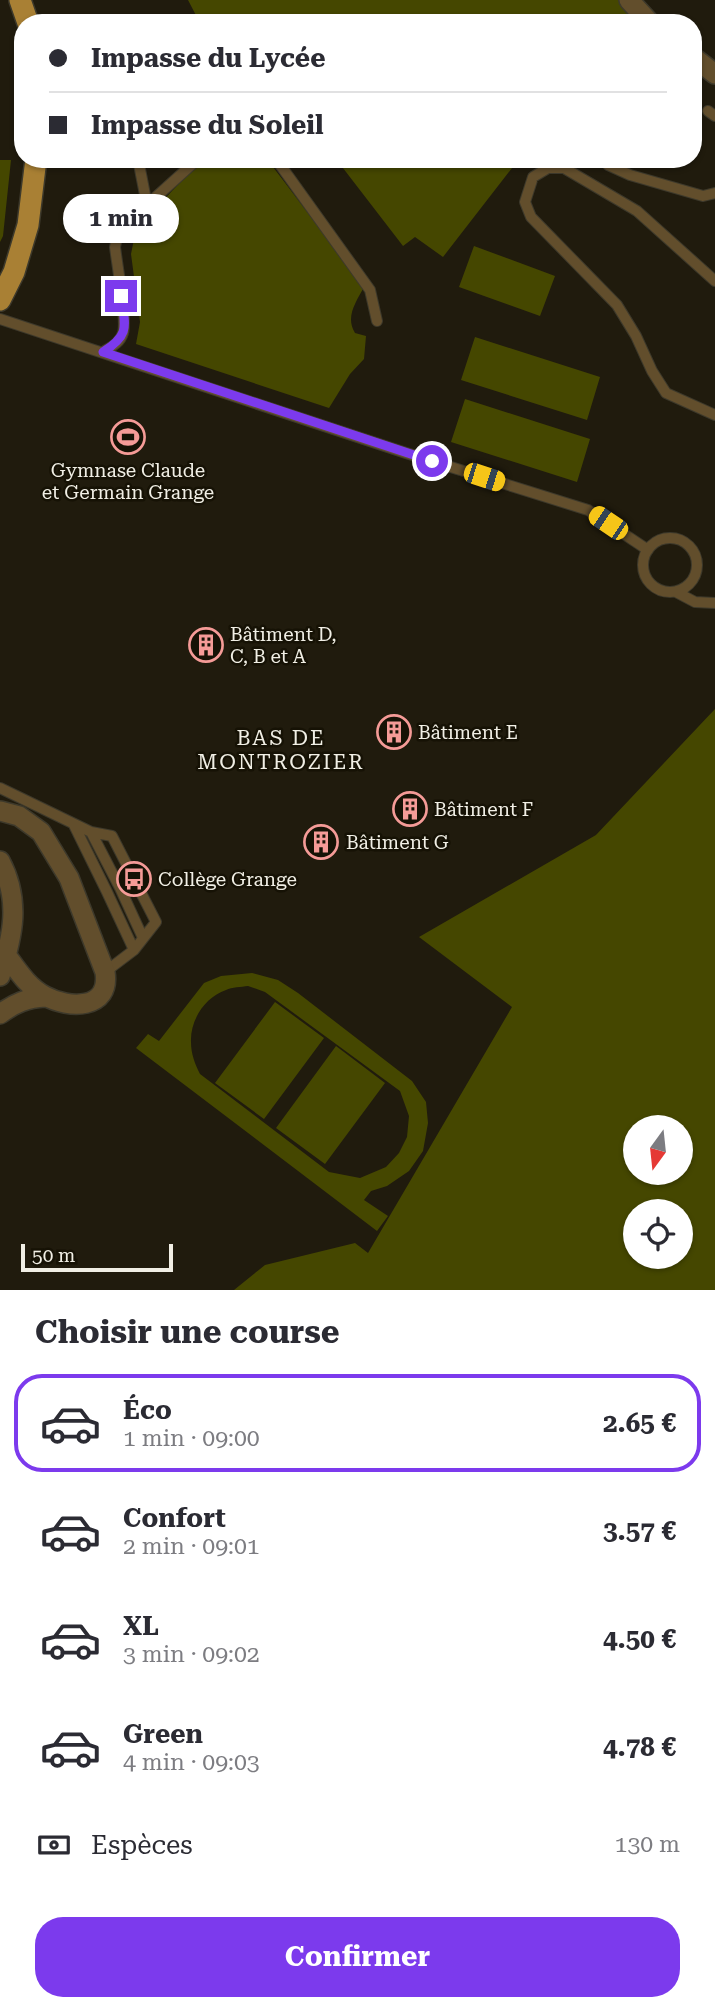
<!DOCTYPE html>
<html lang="fr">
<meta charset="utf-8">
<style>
:root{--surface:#fff;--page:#f7f7f7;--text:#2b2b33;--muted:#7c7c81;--line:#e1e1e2;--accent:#7c3aed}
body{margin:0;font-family:"Roboto Serif",serif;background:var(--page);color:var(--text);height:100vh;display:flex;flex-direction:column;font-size:26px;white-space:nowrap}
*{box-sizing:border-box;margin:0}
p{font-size:23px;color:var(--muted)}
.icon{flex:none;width:38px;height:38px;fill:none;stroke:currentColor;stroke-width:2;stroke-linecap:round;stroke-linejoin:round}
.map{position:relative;height:1290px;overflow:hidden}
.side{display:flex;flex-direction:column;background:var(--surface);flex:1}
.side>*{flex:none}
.top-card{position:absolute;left:14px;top:14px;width:688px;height:154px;border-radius:28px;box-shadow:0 2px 5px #0004;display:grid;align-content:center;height:154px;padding:0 35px;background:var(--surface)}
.needle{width:46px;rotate:195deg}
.tools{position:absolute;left:623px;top:1115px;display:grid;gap:14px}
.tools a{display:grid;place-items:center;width:70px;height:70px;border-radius:50%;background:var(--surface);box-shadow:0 2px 5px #0004;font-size:35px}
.scale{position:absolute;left:21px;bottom:18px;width:152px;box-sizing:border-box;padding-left:7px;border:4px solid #f1efe5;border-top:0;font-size:19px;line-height:24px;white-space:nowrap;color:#f1efe5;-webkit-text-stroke:5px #161205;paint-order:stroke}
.end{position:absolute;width:32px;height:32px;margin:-16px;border:9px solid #7c3aed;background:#fff;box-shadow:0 0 0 4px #fff}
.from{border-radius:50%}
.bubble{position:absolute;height:49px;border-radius:24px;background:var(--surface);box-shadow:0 2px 5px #0004;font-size:23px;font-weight:700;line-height:49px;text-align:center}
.car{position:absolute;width:21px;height:42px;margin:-21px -10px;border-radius:9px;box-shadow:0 0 5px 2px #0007;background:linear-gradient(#f5c518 24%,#345 0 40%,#f5c518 0 76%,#345 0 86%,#f5c518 0)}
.top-card b{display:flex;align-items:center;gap:24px;height:66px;font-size:26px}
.top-card b+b{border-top:2px solid var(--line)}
.top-card i{width:18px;height:18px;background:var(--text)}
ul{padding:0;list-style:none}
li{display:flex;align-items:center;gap:21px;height:98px;margin:0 14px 10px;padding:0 21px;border:4px solid transparent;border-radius:28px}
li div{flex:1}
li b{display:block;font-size:26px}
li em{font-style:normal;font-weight:700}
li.on{border-color:var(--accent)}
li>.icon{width:63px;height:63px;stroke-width:1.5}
h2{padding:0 35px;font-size:32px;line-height:84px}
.pay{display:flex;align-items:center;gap:18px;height:77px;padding:0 35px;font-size:26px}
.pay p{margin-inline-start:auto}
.cta{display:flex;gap:14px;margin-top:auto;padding:14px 35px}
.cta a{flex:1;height:80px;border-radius:28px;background:var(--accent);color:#fff;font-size:28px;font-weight:700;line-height:80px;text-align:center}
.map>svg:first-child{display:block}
</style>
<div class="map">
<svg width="715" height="1290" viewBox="0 0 715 1290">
<rect width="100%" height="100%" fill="#201b0d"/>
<path fill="#454700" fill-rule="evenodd" d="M188 0H623L638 21 636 23H200Z
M210 159H267L364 287C356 302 345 317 355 333L366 336 364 359 350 374 329 408 136 344 140 322 131 254 136 229 189 173Z
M336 159H519L443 257 415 237 403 246Z
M0 160H11L3 236 0 242Z
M474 246 555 276 540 316 459 287Z
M475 337 600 377 587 420 461 380Z
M465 399 590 439 577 482 451 442Z
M715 709V1290H234L265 1265 355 1243 368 1253 512 1007 419 937 596 835ZM635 1127H681V1172H635ZM635 1211H681V1256H635Z
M252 973 278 980 298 993 412 1081 426 1102 428 1123 423 1151 409 1171 387 1186 371 1191 364 1200 388 1216 377 1231 136 1048 148 1034 159 1041 204 983 221 976ZM248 986 265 992 400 1091 409 1116 407 1137 399 1153 386 1167 360 1178 329 1172 200 1074C195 1064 191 1054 191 1042 190 1020 205 997 226 990 232 987 241 987 248 986Z
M275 1002 324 1038 264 1119 215 1083Z
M336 1046 385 1083 325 1164 276 1128Z"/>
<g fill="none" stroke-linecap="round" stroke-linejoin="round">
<g stroke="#3d392b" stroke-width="12">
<path id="lane" d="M708 111 715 116
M276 159 370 290 377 321
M608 165 630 175 703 196 715 193
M147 205 198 159
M715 281 637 211 564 168H548L533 177 525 202 531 217 617 305 636 336 652 371 666 393 715 415
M0 319 406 453 588 510 648 550
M103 352C111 347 120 343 123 333 127 320 117 264 115 247L117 238 147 205 138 159
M643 565a27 27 0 1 1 54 0a27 27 0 1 1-54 0Z
M676 592 695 602 715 603
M0 788 91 832 112 836 156 922 134 950 105 972
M74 825 107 892 134 950
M91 832 120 888 143 938"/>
</g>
<g stroke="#3d392b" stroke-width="22">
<path id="street" d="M629 0 650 23
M693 57 715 74
M0 811 19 816 41 832 69 878 105 972C111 1010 69 1009 45 996 28 987 18 971 7 956
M0 861C21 900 13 936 0 976
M0 1014C15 1003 27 998 45 997"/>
</g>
<g stroke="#3d392b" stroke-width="24">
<path id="primary" d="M20 0 28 23
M0 300 14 272 28 225 36 159"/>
</g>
<use href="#lane" stroke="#624e2c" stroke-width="10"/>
<use href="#street" stroke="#624e2c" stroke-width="19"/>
<use href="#primary" stroke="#a98034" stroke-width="21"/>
</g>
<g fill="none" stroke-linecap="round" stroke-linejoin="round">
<path stroke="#7c3aed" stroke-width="9" d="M121 296C125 326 131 334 103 352L432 461"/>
</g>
<defs>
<g id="stadium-ring" transform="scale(1.75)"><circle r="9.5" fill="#161205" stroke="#f59b97" stroke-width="1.5"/><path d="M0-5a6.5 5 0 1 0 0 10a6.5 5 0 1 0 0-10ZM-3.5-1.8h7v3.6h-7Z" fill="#f59b97"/></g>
<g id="building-ring" transform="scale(1.75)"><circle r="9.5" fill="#161205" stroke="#f59b97" stroke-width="1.5"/><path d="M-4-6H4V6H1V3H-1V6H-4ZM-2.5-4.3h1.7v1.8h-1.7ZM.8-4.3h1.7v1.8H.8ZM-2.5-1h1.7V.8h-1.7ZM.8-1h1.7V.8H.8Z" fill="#f59b97"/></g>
<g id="bus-ring" transform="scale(1.75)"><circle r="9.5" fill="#161205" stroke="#f59b97" stroke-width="1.5"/><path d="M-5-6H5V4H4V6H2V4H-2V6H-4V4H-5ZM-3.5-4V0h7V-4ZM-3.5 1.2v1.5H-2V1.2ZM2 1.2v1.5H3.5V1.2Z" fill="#f59b97"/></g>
</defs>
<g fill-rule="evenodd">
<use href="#stadium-ring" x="128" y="437"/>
<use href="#building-ring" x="206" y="645"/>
<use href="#building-ring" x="394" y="732"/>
<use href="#building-ring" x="410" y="809"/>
<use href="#building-ring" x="321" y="842"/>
<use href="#bus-ring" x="134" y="879"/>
</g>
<g text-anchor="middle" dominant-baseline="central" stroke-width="5" stroke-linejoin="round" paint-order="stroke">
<g font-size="19" fill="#f1efe5" stroke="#161205" text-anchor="start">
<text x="128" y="470" text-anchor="middle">Gymnase Claude<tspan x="128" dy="22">et Germain Grange</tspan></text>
<text x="230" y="634">Bâtiment D,<tspan x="230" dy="22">C, B et A</tspan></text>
<text x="418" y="732">Bâtiment E</text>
<text x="434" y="809">Bâtiment F</text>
<text x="346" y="842">Bâtiment G</text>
<text x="158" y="879">Collège Grange</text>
</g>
<g font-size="21" letter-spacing="2" fill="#f1efe5" stroke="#161205">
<text x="281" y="738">BAS DE<tspan x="281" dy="24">MONTROZIER</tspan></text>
</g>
</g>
</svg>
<div class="tools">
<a><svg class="needle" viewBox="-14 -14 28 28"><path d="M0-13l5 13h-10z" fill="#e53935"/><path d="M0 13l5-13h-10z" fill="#7c7c81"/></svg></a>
<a><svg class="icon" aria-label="locate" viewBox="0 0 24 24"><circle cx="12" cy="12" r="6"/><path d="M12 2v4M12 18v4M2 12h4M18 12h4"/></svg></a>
</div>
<div class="scale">50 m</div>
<i class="end from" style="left:432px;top:461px"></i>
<i class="end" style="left:121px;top:296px"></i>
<div class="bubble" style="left:63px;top:194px;width:116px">1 min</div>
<i class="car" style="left:484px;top:477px;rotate:108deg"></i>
<i class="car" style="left:608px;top:523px;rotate:304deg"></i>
<div class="top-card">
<b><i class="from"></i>Impasse du Lycée</b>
<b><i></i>Impasse du Soleil</b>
</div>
</div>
<section class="side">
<h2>Choisir une course</h2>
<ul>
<li class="on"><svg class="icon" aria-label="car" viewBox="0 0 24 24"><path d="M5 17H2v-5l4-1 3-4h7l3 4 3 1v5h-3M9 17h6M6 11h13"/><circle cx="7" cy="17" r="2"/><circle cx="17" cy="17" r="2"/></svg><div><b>Éco</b><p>1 min · 09:00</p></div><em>2.65 €</em></li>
<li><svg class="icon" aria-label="car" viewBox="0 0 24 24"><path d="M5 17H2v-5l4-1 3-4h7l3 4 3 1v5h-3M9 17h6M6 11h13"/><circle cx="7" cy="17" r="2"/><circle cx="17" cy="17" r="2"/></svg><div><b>Confort</b><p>2 min · 09:01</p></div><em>3.57 €</em></li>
<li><svg class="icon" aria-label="car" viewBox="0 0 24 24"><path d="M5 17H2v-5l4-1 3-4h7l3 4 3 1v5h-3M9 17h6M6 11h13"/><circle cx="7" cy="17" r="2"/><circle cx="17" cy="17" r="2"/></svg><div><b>XL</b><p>3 min · 09:02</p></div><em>4.50 €</em></li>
<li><svg class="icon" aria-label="car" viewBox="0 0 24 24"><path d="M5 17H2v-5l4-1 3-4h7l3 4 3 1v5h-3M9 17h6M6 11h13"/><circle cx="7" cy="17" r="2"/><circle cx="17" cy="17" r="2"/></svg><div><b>Green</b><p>4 min · 09:03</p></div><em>4.78 €</em></li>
</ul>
<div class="pay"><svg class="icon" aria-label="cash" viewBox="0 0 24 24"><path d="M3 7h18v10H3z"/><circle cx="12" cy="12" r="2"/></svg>Espèces<p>130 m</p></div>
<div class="cta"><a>Confirmer</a></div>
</section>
